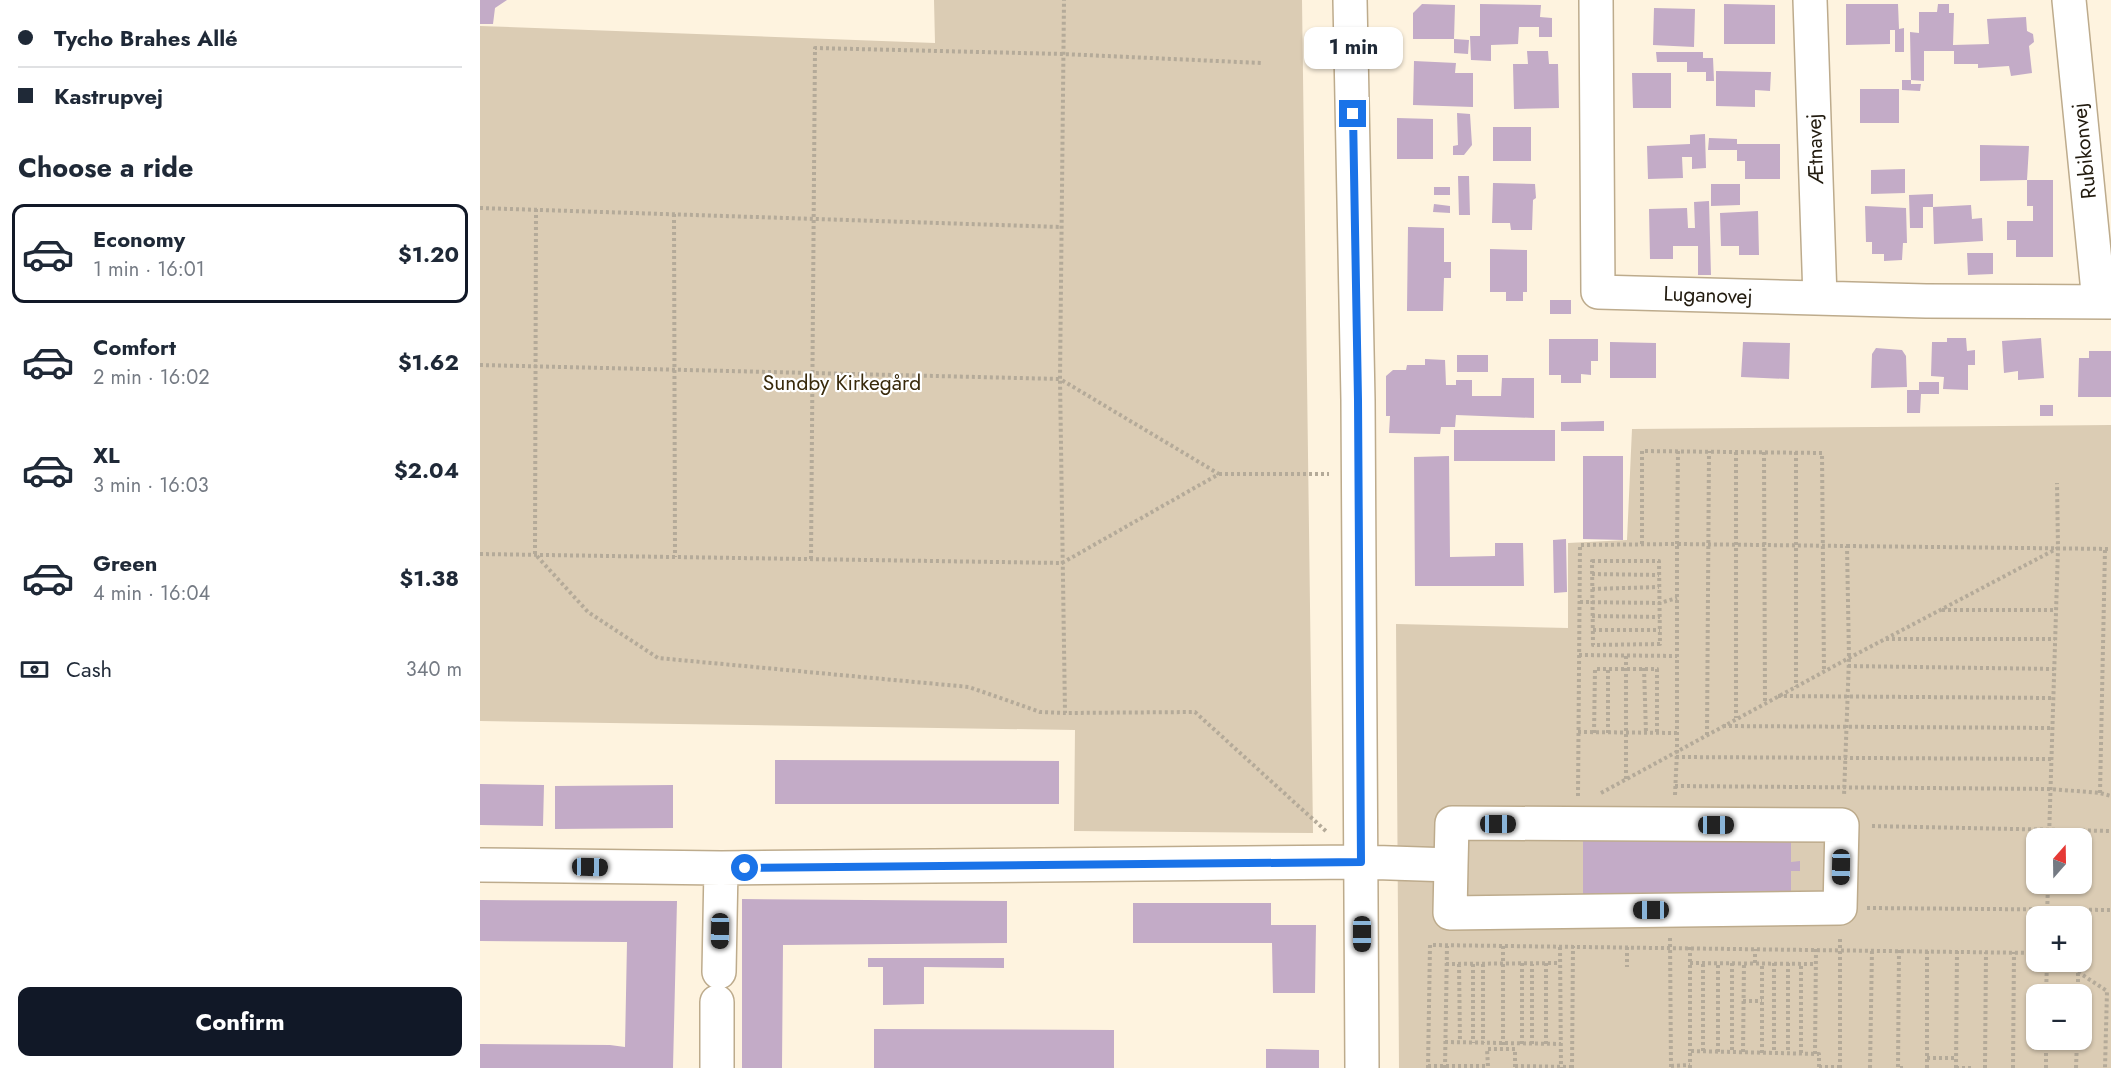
<!DOCTYPE html>
<meta charset="utf-8">
<style>
:root{--surface:#fff;--page:#f2f2f3;--text:#1f2937;--muted:#747a83;--line:#e0e1e3;--accent:#111827}
body{margin:0;font-family:Jost,sans-serif;background:var(--page);color:var(--text);height:100vh;display:flex;flex-direction:column;font-size:22px;white-space:nowrap}
*{box-sizing:border-box;margin:0}
p{font-size:20px;color:var(--muted)}
.icon{flex:none;width:33px;height:33px;fill:none;stroke:currentColor;stroke-width:2;stroke-linecap:round;stroke-linejoin:round}
.map{position:relative;flex:1;overflow:hidden}
.panel{display:flex;flex-direction:column;background:var(--surface);width:480px}
.panel>*{flex:none}
.banner{display:grid;align-content:center;height:132px;padding:0 18px;background:var(--surface)}
.needle{width:39px;rotate:20deg}
.buttons{position:absolute;left:1546px;top:828px;display:grid;gap:12px}
.buttons a{display:grid;place-items:center;width:66px;height:66px;border-radius:12px;background:var(--surface);box-shadow:0 2px 4px #0004;font-size:30px}
.end{position:absolute;width:27px;height:27px;margin:-14px;border:8px solid #1a73e8;background:#fff;box-shadow:0 0 0 3px #fff}
.from{border-radius:50%}
.bubble{position:absolute;height:42px;border-radius:12px;background:var(--surface);box-shadow:0 2px 4px #0004;font-size:20px;font-weight:700;line-height:42px;text-align:center}
.car{position:absolute;width:18px;height:36px;margin:-18px -9px;border-radius:8px;box-shadow:0 0 4px 2px #0007;background:linear-gradient(#222 24%,#8ab4d8 0 40%,#222 0 76%,#8ab4d8 0 86%,#222 0)}
.banner b{display:flex;align-items:center;gap:21px;height:57px;font-size:22px}
.banner b+b{border-top:2px solid var(--line)}
.banner i{width:15px;height:15px;background:var(--text)}
ul{padding:0;list-style:none}
li{display:flex;align-items:center;gap:18px;height:99px;margin:0 12px 9px;padding:0 6px;border:3px solid transparent;border-radius:12px}
li div{flex:1}
li b{display:block;font-size:22px}
li em{font-style:normal;font-weight:700}
li.current{border-color:var(--accent)}
li>.icon{width:54px;height:54px;stroke-width:1.5}
h2{padding:0 18px;font-size:27px;line-height:72px}
.pay{display:flex;align-items:center;gap:15px;height:66px;padding:0 18px;font-size:22px}
.pay p{margin-inline-start:auto}
.cta{display:flex;gap:12px;margin-top:auto;padding:12px 18px}
.cta a{flex:1;height:69px;border-radius:12px;background:var(--accent);color:#fff;font-size:24px;font-weight:700;line-height:69px;text-align:center}
main{display:flex;flex:1;min-height:0}
.map>svg:first-child{display:block}
</style>
<main>
<section class="panel">
<div class="banner">
<b><i class="from"></i>Tycho Brahes Allé</b>
<b><i></i>Kastrupvej</b>
</div>
<h2>Choose a ride</h2>
<ul>
<li class="current"><svg class="icon" aria-label="car" viewBox="0 0 24 24"><path d="M5 17H2v-5l4-1 3-4h7l3 4 3 1v5h-3M9 17h6M6 11h13"/><circle cx="7" cy="17" r="2"/><circle cx="17" cy="17" r="2"/></svg><div><b>Economy</b><p>1 min · 16:01</p></div><em>$1.20</em></li>
<li><svg class="icon" aria-label="car" viewBox="0 0 24 24"><path d="M5 17H2v-5l4-1 3-4h7l3 4 3 1v5h-3M9 17h6M6 11h13"/><circle cx="7" cy="17" r="2"/><circle cx="17" cy="17" r="2"/></svg><div><b>Comfort</b><p>2 min · 16:02</p></div><em>$1.62</em></li>
<li><svg class="icon" aria-label="car" viewBox="0 0 24 24"><path d="M5 17H2v-5l4-1 3-4h7l3 4 3 1v5h-3M9 17h6M6 11h13"/><circle cx="7" cy="17" r="2"/><circle cx="17" cy="17" r="2"/></svg><div><b>XL</b><p>3 min · 16:03</p></div><em>$2.04</em></li>
<li><svg class="icon" aria-label="car" viewBox="0 0 24 24"><path d="M5 17H2v-5l4-1 3-4h7l3 4 3 1v5h-3M9 17h6M6 11h13"/><circle cx="7" cy="17" r="2"/><circle cx="17" cy="17" r="2"/></svg><div><b>Green</b><p>4 min · 16:04</p></div><em>$1.38</em></li>
</ul>
<div class="pay"><svg class="icon" aria-label="cash" viewBox="0 0 24 24"><path d="M3 7h18v10H3z"/><circle cx="12" cy="12" r="2"/></svg>Cash<p>340 m</p></div>
<div class="cta"><a>Confirm</a></div>
</section>
<div class="map">
<svg width="1631" height="1068" viewBox="0 0 1631 1068">
<rect width="100%" height="100%" fill="#fef3df"/>
<path fill="#dbccb4" fill-rule="evenodd" d="M454 0H822L833 833 594 831 595 730 0 721V26L455 43Z
M1631 425V1068H919L916 624 1088 628V543L1147 540 1152 429ZM1557 838H1602V884H1557ZM1557 916H1602V962H1557ZM1557 994H1602V1040H1557Z"/>
<path fill="#c3abc7" d="M0 0H27L15 8 13 24H0Z
M942 4 975 5 974 39H933V13Z
M1000 4 1061 5 1060 17 1072 18V37H1059V27H1039L1038 44 1011 45V61L991 60 990 36H1000Z
M1244 4 1295 5V44H1244Z
M1366 4H1418L1419 29 1424 28V52H1415V30H1410V44L1366 45Z
M1458 4H1469V13H1474L1473 45 1509 44 1507 19 1546 17 1547 31 1553 34 1554 42 1549 46 1552 73 1531 76 1529 66 1498 68V64H1474V51H1444V81L1431 80 1430 32 1439 33V12H1457Z
M1174 8 1215 9 1214 47 1173 45Z
M974 39 989 40 988 54 974 53Z
M1047 51H1068L1069 64H1078L1079 108 1034 109 1033 64H1048Z
M1176 52H1223V58H1233L1234 81H1226V72H1207V62H1177Z
M934 61 976 63 975 73H993V107L933 105Z
M1236 71 1291 72 1290 91 1275 90V107L1236 106Z
M1152 73H1191V108H1153Z
M1422 80H1431V84H1441L1440 91 1422 90Z
M1380 89H1419V123H1380Z
M977 113 990 114 992 145 984 155H973V146L978 145Z
M917 118 953 119V159H917Z
M1013 127H1051V161H1013Z
M1225 134 1226 168 1212 169V157H1202L1203 178 1168 179 1167 146 1210 144V135Z
M1229 138 1257 139V144H1300V179H1265V161H1257V150H1228Z
M1500 145 1549 146 1547 180 1500 181Z
M1425 169V193L1391 194V170Z
M978 176H989L990 215H979Z
M1547 180H1573V257H1536V240H1527V221H1553V206H1547Z
M1013 183 1055 184 1056 198 1053 200 1052 230H1031L1030 223H1012Z
M1231 184H1260V205L1231 206Z
M954 187H970V195H954Z
M1453 194V207L1491 205 1492 219 1502 218 1503 241 1454 244 1453 207H1443V228H1430L1429 195Z
M1229 201 1231 275H1218V246H1193V259H1170L1169 209 1207 208 1208 228H1215L1214 202Z
M954 204 970 206V213L953 212Z
M1385 206 1426 208 1427 243H1423L1422 260 1404 261V254H1392V242H1386Z
M1278 211 1279 255H1259V246H1241L1240 213Z
M928 227 964 228V262H971V278H964L963 311H927Z
M1010 249 1047 250V292H1043V301H1026V292H1010Z
M1487 253H1513V274L1488 275Z
M1070 300H1091V314H1070Z
M1467 338H1486L1487 351 1495 350V365H1488V390L1463 389 1464 377 1451 376 1452 342H1467Z
M1561 338 1564 378 1538 380V371L1524 373 1522 341Z
M1069 339H1118V361H1111V375L1101 374V383H1081V375H1069Z
M1130 342 1176 343V378H1130Z
M1263 342 1310 343 1309 379 1261 377Z
M1396 348 1422 350 1426 356 1427 387 1391 388 1392 354Z
M1609 351H1631V397H1598L1599 358H1609Z
M977 355H1008V372H977Z
M945 359 965 360 966 385H976V380H992V396H1021L1022 378H1054V418L976 415 975 427H961L960 434 909 433 910 416H906V376L913 370H926L927 365H945Z
M1439 382H1459V394H1441L1440 413H1427V390H1439Z
M1560 405H1573V416H1560Z
M1124 421V431H1081V422Z
M974 430H1075V461H974Z
M969 456 970 557 1015 556V543H1043L1044 586H935L934 457Z
M1103 456H1143V540L1103 539Z
M1086 539 1087 592 1074 593 1073 540Z
M295 760 579 761V804H295Z
M0 784 64 785 63 826 0 825Z
M193 785V828L75 829V786Z
M1103 835 1187 836 1188 841H1217L1218 836 1311 837V862L1320 861V871H1311V900L1103 899Z
M262 899 527 901V943L303 945 302 1068H262Z
M0 900 197 901 193 1068H0V1044L130 1045 145 1047 147 942 0 941Z
M653 903H791V925H836L835 993H793L792 943H653Z
M388 958H524V968L444 967V1004L403 1005V967H388Z
M394 1029 634 1030V1068H394Z
M786 1049 839 1050V1068H786Z"/>
<g fill="none" stroke-linecap="round" stroke-linejoin="round">
<g stroke="#bdab8c" stroke-width="36">
<path id="minor" d="M870 0 878 400 882 1068
M1116 0 1118 292 1446 301 1631 302
M1330 0 1340 298
M1589 0 1619 302
M0 865 241 868 881 862 971 865 970 913 1360 908 1362 825 972 823 971 865
M239 972 241 868
M237 1068V1002"/>
</g>
<path stroke="#b4aa99" stroke-width="4" stroke-dasharray="3 3" stroke-linecap="butt" d="M0 208 581 227
M56 209 55 554 108 612 178 658 489 687 560 712 585 713
M194 214 195 557
M0 365 580 379 585 713 715 712 847 832
M1256 452V718
M1284 452 1285 703
M1316 452V687
M739 474H849
M1162 544V451L1342 453 1344 671
M1367 546 1631 549
M0 554 582 563 739 474 580 379 584 0
M331 559 335 48 583 54 781 63
M1112 561H1179L1180 644 1113 645Z
M1112 574 1179 575
M1112 589 1179 587
M1100 602 1180 603 1197 598
M1462 610H1576
M1112 616 1180 617
M1113 630H1180
M1406 639H1575
M1099 655 1197 656
M1368 666 1574 669
M1164 668 1166 733
M1298 696 1573 698
M1243 726 1572 728
M1098 732 1197 733
M1114 733 1115 669H1177V733
M1128 733V668
M1227 735 1229 451
M1196 757 1571 759
M1146 779V655
M1195 786 1571 789 1620 793 1631 796
M1121 793 1369 658 1578 548
M1620 793 1625 549
M1195 795 1197 751V544L1367 546 1369 658 1364 796
M1098 796 1100 545 1197 544 1198 451
M1392 826 1631 831
M1569 838 1578 548 1577 483
M1387 908 1631 910
M1567 916 1568 884
M1190 938 1191 1068
M1023 946V1045
M1080 947 1081 1068
M1147 947V967
M1210 947V1051
M1419 950 1418 1068H1423
M1066 963V1044
M1210 963 1335 964
M1252 963V1052
M1275 963V949
M1294 963V1053
M1308 963V1053
M966 964 1080 963
M979 964 980 1042
M993 964V1043
M1003 964V1043
M1598 972 1627 991 1625 1068
M1566 994 1567 962
M1598 994V962
M1263 1001H1282
M965 1042 1081 1044
M1042 1044V963
M1052 1044V964
M1223 1051V963
M1238 1052V963
M1263 1052 1264 963
M1282 1053V963
M1321 1053V963
M1335 1054 1336 949
M1447 1058H1476
M948 1066H1008L1007 1049H1035V1068
M1035 1066 1092 1067
M1191 1066 1210 1065
M1339 1067H1360
M948 1068 950 945 1557 953
M965 1068 967 946
M1092 1068 1093 946
M1210 1068V1051L1339 1054V1068
M1360 1068V937
M1390 1068 1392 950
M1447 1068V951
M1476 1068 1477 951
M1476 1068H1492
M1505 1068 1506 952
M1533 1068 1534 952
M1566 1068V1040
M1596 1068 1597 1040"/>
<use href="#minor" stroke="#fff" stroke-width="33"/>
</g>
<g fill="none" stroke-linecap="round" stroke-linejoin="round">
<path stroke="#1a73e8" stroke-width="8" d="M265 868 881 862 878 400 873 114"/>
</g>
<g text-anchor="middle" dominant-baseline="central" stroke-width="4.5" stroke-linejoin="round" paint-order="stroke">
<g font-size="21" fill="#211a0e" stroke="#fff">
<text transform="translate(1335 149) rotate(-92)">Ætnavej</text>
<text transform="translate(1604 151) rotate(-96)">Rubikonvej</text>
<text transform="translate(1228 295) rotate(2)">Luganovej</text>
</g>
<g font-size="21" fill="#392a0c" stroke="#fff">
<text x="362" y="383">Sundby Kirkegård</text>
</g>
</g>
</svg>
<div class="buttons">
<a><svg class="needle" viewBox="-14 -14 28 28"><path d="M0-13l5 13h-10z" fill="#e53935"/><path d="M0 13l5-13h-10z" fill="#747a83"/></svg></a>
<a>+</a>
<a>−</a>
</div>
<i class="end from" style="left:265px;top:868px"></i>
<i class="end" style="left:873px;top:114px"></i>
<div class="bubble" style="left:824px;top:27px;width:99px">1 min</div>
<i class="car" style="left:1018px;top:824px;rotate:90deg"></i>
<i class="car" style="left:1236px;top:825px;rotate:90deg"></i>
<i class="car" style="left:110px;top:867px;rotate:91deg"></i>
<i class="car" style="left:1361px;top:867px;rotate:181deg"></i>
<i class="car" style="left:1171px;top:910px;rotate:270deg"></i>
<i class="car" style="left:240px;top:931px;rotate:181deg"></i>
<i class="car" style="left:882px;top:934px;rotate:180deg"></i>
</div>
</main>
